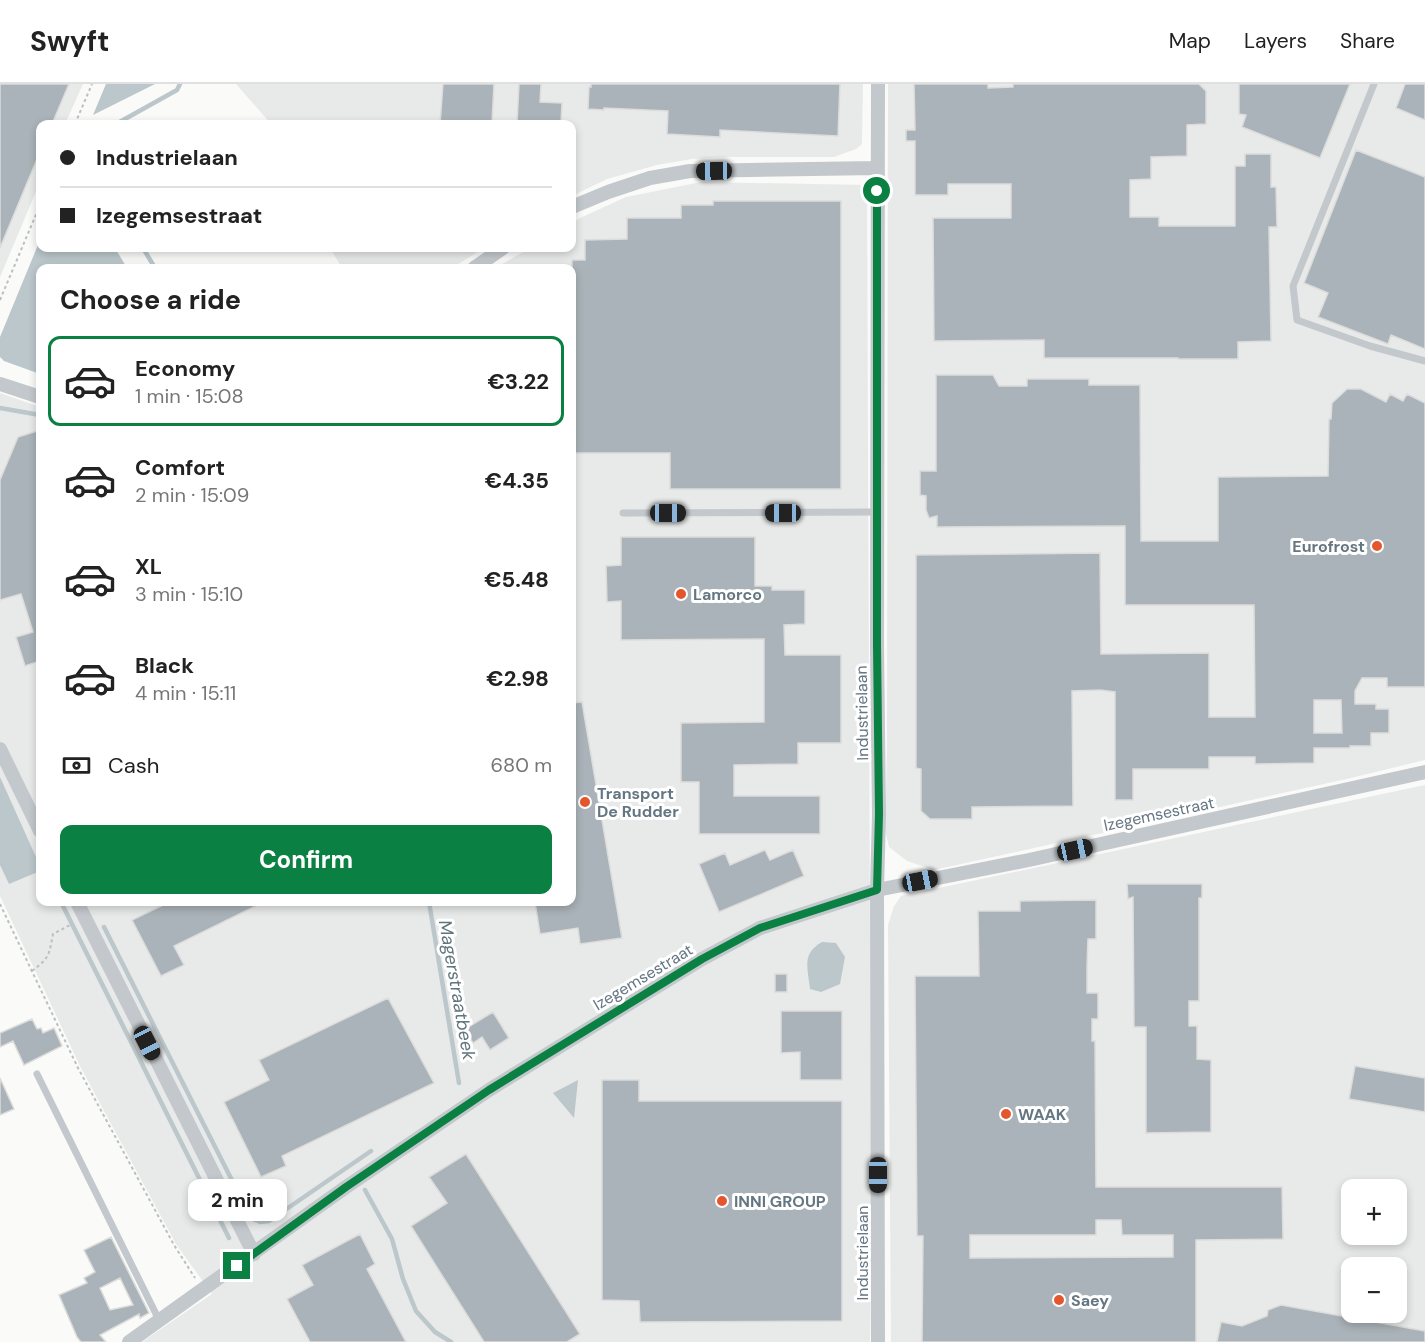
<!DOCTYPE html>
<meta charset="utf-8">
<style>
:root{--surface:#fff;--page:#f2f2f2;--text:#222;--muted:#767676;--line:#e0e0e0;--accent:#0b8043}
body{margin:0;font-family:"DM Sans",sans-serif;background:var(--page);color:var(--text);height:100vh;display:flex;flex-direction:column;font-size:22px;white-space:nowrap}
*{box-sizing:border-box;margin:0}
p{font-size:20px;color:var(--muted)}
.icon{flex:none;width:33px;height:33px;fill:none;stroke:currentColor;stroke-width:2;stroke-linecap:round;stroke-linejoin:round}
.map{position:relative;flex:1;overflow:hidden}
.sheet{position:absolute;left:36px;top:180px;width:540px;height:642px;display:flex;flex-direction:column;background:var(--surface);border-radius:12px;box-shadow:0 3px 9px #0003}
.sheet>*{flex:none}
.banner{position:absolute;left:36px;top:36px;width:540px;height:132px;border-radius:12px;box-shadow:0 3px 9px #0003;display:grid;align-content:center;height:132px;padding:0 24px;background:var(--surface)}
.buttons{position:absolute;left:1341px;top:1095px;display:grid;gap:12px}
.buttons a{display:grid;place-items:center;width:66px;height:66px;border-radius:12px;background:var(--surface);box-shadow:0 3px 9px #0003;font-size:30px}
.end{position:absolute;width:27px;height:27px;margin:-14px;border:8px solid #0b8043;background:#fff;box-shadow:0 0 0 3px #fff}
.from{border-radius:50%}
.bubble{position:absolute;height:42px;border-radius:12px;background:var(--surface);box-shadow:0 3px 9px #0003;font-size:20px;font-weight:700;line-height:42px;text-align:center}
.car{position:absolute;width:18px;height:36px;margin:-18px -9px;border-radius:8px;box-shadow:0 0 4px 2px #0007;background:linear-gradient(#222 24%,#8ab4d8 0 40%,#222 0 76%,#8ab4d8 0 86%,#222 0)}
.banner b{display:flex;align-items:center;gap:21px;height:57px;font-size:22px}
.banner b+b{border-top:2px solid var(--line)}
.banner i{width:15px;height:15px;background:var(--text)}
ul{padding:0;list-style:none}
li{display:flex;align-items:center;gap:18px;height:90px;margin:0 12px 9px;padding:0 12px;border:3px solid transparent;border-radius:12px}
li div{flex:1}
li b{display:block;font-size:22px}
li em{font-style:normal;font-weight:700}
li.on{border-color:var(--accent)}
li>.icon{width:54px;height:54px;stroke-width:1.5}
h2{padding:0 24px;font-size:27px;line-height:72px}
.pay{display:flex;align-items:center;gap:15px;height:66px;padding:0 24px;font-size:22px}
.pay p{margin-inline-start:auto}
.primary-button{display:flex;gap:12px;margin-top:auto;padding:12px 24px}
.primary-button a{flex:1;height:69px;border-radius:12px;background:var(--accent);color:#fff;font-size:24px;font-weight:700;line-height:69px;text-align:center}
header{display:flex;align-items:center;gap:36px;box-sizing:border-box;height:84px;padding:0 30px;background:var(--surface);border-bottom:2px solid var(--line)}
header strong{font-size:28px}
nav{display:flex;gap:33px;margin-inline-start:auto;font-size:21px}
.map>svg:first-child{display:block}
</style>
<header>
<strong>Swyft</strong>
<nav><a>Map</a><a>Layers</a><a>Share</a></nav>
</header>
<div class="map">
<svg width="1425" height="1258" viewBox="0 0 1425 1258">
<rect width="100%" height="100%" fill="#fafaf8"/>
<path fill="#e8e9e9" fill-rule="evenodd" d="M0 0H83L65 40H40V98L0 193Z
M236 0H863L862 60 856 65 834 73H729L692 75 657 81 607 95 572 112V40H271Z
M888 0H1425V676L1351 694 934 786 907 777 889 763 885 746 887 668Z
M701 98 867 101 871 1113 870 1258H142L212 1210 176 1160 110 1038 80 982 0 812V309L40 323V818H572V184H495L530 164H572V139L580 134 626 113Z
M330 164H484L452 184H342Z
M1425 701V1258H891L888 841 894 822 901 812ZM1352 1106H1396V1150H1352ZM1352 1184H1396V1228H1352Z"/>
<path fill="#bbc7cb" d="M106 0H155L93 31Z
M40 156V164H115L127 184H40V290L4 277 0 273V253Z
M0 693 40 782V787L9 800 0 781Z
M822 858 836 859 845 873 840 900 821 908 810 905C808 884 801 870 822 858Z
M578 996 574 1034 553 1009Z"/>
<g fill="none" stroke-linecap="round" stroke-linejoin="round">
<path stroke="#bbc7cb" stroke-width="4.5" d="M116 40 177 6 180 0
M143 164 155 184
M0 324 40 331
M61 818 229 1154
M429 818 459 999
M104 843 251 1134 260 1138 269 1137 371 1067
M365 1106 392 1155 403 1195 416 1227 435 1248 451 1258"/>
</g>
<path fill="#aab3b9" stroke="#dcdcda" stroke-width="1.5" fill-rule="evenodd" d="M0 0H69L52 40H40V68L0 164Z
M443 0H494L492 39 470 38V40H440Z
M519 0H541L540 18 562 19 561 40H517Z
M591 0H840L838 52 720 46V53L667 50 668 27 604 24V26L588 25 589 3H591Z
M914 0H988V4L1013 3V0H1199L1206 7V40L1187 41V72L1151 73V95L1130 96V133H1159V142H1235V82H1245V70H1271V103H1276L1277 143H1269L1271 257 1238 258V275H1178V274H1044V256L934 257 933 134H1011V100H948V111H915V57H906V46H915Z
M1239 0H1350L1320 74 1242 43 1246 31 1239 30Z
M1405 0H1425V36L1396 24Z
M1356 66 1425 93V265L1391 251 1388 260 1318 233 1328 209 1304 199Z
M713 117H841V405H670V369H572V176H585V156L627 155V134H681V121H713Z
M936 291H993L999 302H1027V295H1089V301H1140L1141 457H1218V393L1328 392 1329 335H1331L1332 319 1347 305H1361L1386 318 1390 310 1403 317 1407 310 1425 319V603H1387V594H1362L1355 607V620H1376V625H1389V649H1371V662H1350V664H1314V679L1255 680V673H1209V685H1133V716H1115V608L1100 606 1072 607 1073 722 972 723V735H930L921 727V685L916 684V471L1100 469 1101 570 1209 569V633H1255L1254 521H1125V442L937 443V432L929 434 926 426V412L920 411V387H936ZM1314 616H1341L1342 649H1314Z
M40 346V577L25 582 16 553 33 548 21 510 0 516V396L18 353Z
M621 453H755V502H772V506H805V540L784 541 785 571H841V659H798V680L734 681V712H820V750H699V698H681V639L764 638V555L621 556V517L607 518 606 482 621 481Z
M582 618 622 854 580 860 578 844 540 850 535 818H572V619Z
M765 766 770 776 793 766 804 792 719 828 699 780 725 769 730 781Z
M1127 800H1202V814H1199V917H1189V942H1197V975L1211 976V1048L1146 1049V943H1134L1133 813 1128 815Z
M1096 816V855H1088L1087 883V909H1098V935H1092V957H1095L1096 1103H1282L1283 1155 1196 1156V1258H922L923 1152H917L915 892H979L978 827H1020V817ZM1096 1136H1121L1122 1151H1173V1173L970 1174V1151H1096Z
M169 818H264L174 862 184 881 161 892 132 836Z
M775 890H787V908H775Z
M388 914 434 999 282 1072 286 1082 261 1093 224 1018 269 996 259 976Z
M781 927H842V996H800V968L781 969Z
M493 928 509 954 490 966 482 953 473 959 465 945Z
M32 935 37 945 41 944 43 949 54 944 62 962 24 981 13 957 0 963V949Z
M1355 982 1425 994V1028L1349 1015Z
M0 994 14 1025 0 1031Z
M602 996H639V1017H842V1237L640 1238 639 1217 602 1216Z
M466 1070 580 1250 567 1258H484L411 1142 447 1119 429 1093Z
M360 1150 375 1180 367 1185 406 1258H310L287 1215 313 1201 302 1181Z
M111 1153 149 1229 140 1234 139 1230 100 1251 106 1258H81L77 1253 59 1211 87 1199 84 1194 95 1188 84 1166ZM120 1194 133 1221 110 1226 100 1204Z
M1281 1221 1425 1247V1258H1217L1221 1238 1242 1242 1267 1232 1268 1226Z"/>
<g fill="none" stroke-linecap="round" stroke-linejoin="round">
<path stroke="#bbbfc2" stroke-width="2" stroke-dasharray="3 3" stroke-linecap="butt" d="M75 40 92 0
M0 216 40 121
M0 820 78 984 174 1161 195 1194
M32 887C49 874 49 872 53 850L72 840"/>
<path stroke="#c3c8cc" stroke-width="7" d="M1374 0 1293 202 1297 236 1370 262 1425 277
M623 429 877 428
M37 990 159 1236"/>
<path stroke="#c3c8cc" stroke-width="14" d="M878 0 877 561 879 730 877 806 878 1258
M572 123 608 108 650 94 690 87 877 84
M474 184 503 164
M0 300 40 313
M0 665 40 747
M77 818 254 1170
M129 1258 346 1103 489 1006 702 875 760 844 877 806 1029 776 1425 688"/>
</g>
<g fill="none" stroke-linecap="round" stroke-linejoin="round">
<path stroke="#0b8043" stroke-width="8" d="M237 1182 346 1103 489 1006 702 875 760 844 877 806 879 730 877 561V107"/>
</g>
<g fill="#e4572e" stroke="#fff" stroke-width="2">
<circle cx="1377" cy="462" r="6"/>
<circle cx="681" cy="510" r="6"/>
<circle cx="585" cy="718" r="6"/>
<circle cx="1006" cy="1030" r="6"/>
<circle cx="722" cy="1117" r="6"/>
<circle cx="1059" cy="1216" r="6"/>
</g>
<g text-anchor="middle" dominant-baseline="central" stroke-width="6" stroke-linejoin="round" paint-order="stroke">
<g font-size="16" font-weight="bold" fill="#657683" stroke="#fff" text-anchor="start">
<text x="1365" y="462" text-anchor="end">Eurofrost</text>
<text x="693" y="510">Lamorco</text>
<text x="597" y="709">Transport<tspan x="597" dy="18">De Rudder</tspan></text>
<text x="1018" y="1030">WAAK</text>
<text x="734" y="1117">INNI GROUP</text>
<text x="1071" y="1216">Saey</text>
</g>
<g font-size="16" fill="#657683" stroke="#fff">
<text transform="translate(862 629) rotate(-91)">Industrielaan</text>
<text transform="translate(1159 730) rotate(-12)">Izegemsestraat</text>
<text transform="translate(643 893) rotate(-31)">Izegemsestraat</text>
<text transform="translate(862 1169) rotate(-90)">Industrielaan</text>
</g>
<g font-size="18" font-style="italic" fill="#60757c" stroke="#fff">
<text transform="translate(457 906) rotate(80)">Magerstraatbeek</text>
</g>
</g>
</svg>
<div class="buttons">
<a>+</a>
<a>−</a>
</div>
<i class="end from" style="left:877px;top:107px"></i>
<i class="end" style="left:237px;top:1182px"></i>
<div class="bubble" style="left:188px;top:1095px;width:99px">2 min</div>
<i class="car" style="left:714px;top:87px;rotate:269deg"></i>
<i class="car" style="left:668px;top:429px;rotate:90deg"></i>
<i class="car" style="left:783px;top:429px;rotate:270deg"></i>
<i class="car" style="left:1075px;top:766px;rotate:78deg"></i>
<i class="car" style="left:920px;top:797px;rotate:79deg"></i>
<i class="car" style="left:147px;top:959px;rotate:153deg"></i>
<i class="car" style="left:878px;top:1091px;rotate:180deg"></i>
<div class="banner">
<b><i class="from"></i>Industrielaan</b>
<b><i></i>Izegemsestraat</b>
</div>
<section class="sheet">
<h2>Choose a ride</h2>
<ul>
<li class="on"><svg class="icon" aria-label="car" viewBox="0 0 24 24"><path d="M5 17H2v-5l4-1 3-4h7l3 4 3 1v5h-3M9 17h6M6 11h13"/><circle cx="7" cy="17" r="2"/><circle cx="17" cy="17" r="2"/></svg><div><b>Economy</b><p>1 min · 15:08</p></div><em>€3.22</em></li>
<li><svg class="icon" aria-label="car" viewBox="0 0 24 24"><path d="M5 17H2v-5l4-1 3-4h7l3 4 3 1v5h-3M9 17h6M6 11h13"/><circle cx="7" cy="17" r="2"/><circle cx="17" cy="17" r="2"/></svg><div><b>Comfort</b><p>2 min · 15:09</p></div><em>€4.35</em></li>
<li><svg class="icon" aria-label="car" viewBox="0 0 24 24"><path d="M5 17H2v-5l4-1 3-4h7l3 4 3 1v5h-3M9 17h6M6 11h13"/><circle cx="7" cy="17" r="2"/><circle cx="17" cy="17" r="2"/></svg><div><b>XL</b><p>3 min · 15:10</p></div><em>€5.48</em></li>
<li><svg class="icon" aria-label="car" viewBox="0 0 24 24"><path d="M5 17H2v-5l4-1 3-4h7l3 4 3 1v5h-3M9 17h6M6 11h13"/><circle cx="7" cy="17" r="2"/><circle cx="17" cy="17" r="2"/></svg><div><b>Black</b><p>4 min · 15:11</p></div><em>€2.98</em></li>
</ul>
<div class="pay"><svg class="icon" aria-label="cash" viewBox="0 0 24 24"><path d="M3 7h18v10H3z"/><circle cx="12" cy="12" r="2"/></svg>Cash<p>680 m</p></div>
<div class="primary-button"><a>Confirm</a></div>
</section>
</div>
